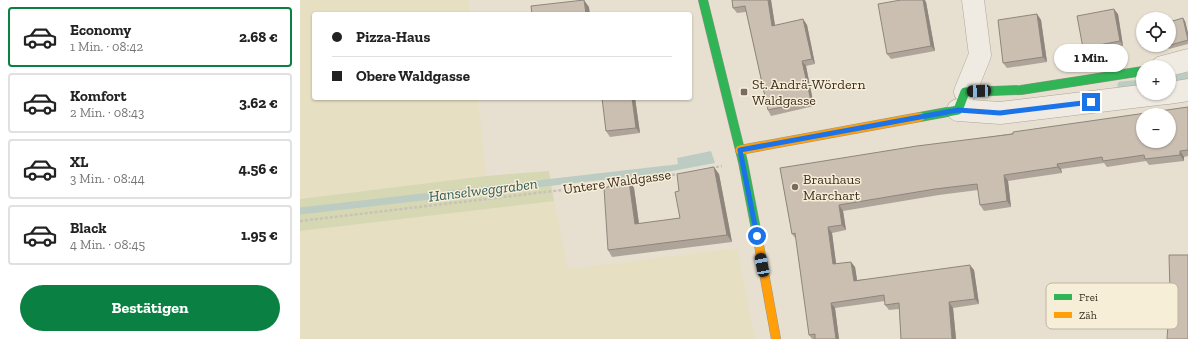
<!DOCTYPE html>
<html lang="de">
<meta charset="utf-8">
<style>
:root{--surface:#fff;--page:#f6f6f6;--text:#222;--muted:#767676;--line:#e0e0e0;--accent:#0b8043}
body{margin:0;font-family:"Zilla Slab",serif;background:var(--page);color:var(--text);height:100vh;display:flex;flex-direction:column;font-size:15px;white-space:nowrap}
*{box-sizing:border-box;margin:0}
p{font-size:13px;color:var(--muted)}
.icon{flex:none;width:22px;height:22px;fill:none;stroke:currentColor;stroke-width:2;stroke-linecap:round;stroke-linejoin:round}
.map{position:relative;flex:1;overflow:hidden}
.side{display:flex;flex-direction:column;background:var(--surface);width:300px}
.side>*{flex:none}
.banner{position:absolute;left:12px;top:12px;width:380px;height:88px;border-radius:4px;box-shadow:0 1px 3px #0004;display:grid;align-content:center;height:88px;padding:0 20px;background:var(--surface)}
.buttons{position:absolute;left:836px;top:12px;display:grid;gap:8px}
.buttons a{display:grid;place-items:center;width:40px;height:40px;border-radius:50%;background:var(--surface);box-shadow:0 1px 3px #0004;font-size:20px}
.end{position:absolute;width:18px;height:18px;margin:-9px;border:5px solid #1a73e8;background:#fff;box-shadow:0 0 0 2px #fff}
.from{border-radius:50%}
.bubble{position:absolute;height:28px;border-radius:14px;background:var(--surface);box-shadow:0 1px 3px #0004;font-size:13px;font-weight:700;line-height:28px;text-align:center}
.car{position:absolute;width:12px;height:24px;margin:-12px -6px;border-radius:5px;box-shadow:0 0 3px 1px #0007;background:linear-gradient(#222 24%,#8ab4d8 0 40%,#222 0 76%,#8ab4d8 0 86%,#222 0)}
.banner b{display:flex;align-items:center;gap:14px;height:38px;font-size:15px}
.banner b+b{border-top:1px solid var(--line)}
.banner i{width:10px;height:10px;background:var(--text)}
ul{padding:7px 0 0;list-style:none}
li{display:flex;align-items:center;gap:12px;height:60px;margin:0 8px 6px;padding:0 12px;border:2px solid var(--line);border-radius:4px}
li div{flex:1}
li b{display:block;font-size:15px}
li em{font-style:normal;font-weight:700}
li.active{border-color:var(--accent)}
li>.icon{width:36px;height:36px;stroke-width:1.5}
.action{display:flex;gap:8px;margin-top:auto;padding:8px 20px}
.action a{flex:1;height:46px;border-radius:24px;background:var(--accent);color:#fff;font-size:16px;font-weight:700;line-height:46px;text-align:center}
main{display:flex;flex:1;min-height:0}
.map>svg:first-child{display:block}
</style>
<main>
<section class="side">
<ul>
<li class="active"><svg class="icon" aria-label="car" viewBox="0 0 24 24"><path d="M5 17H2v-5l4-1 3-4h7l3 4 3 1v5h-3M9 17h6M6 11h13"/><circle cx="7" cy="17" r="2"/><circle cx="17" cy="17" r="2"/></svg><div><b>Economy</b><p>1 Min. · 08:42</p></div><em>2.68 €</em></li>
<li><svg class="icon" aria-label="car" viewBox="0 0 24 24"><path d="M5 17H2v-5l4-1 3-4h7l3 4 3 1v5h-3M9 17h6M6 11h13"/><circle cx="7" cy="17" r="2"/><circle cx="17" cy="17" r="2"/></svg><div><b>Komfort</b><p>2 Min. · 08:43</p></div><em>3.62 €</em></li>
<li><svg class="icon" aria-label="car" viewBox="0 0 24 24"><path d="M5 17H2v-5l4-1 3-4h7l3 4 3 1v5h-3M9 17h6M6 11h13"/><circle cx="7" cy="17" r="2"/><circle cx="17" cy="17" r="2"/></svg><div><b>XL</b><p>3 Min. · 08:44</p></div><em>4.56 €</em></li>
<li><svg class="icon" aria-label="car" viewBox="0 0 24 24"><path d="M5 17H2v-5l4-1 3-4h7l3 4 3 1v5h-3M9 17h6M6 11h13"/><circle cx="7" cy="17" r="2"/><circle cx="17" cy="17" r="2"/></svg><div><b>Black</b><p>4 Min. · 08:45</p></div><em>1.95 €</em></li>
</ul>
<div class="action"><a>Bestätigen</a></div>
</section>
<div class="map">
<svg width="888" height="339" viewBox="0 0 888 339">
<rect width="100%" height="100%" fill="#e7e0d1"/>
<path fill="#e6dfc2" d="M0 0H168L170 14H14V98H178L186 176 0 199Z
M254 201 268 269 437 248 455 339H0V231Z"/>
<path fill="#d6d7b3" d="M249 171 254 201 0 231V199L186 176Z"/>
<path fill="#bcccc2" d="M411 151 415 163 367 172 366 166 378 164 377 158Z"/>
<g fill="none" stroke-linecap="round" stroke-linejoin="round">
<path stroke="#bcccc2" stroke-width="7" d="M869 79 888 76
M821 85 843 83
M0 211 367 169"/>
<g stroke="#ada599" stroke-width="23">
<path id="street" d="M862 67 888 60
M665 92 680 55 673 0
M869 93 888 90
M658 110 700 113 866 93"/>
</g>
<g stroke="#9c958a" stroke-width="10">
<path id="fast" d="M403 0 443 162 459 245
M620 117 658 110 665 92 721 90 843 71"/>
</g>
<g stroke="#9c958a" stroke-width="10">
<path id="slow" d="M440 150 620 117
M459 245 476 339"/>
</g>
<path stroke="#c8c2b9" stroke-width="2.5" stroke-dasharray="3 2" stroke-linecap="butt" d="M411 168 422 166
M0 221 339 181 378 174"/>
<use href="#street" stroke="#efebe3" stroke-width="22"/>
<use href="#fast" stroke="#30b455" stroke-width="9"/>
<use href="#slow" stroke="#ff9f0a" stroke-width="9"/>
</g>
<path fill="#afa499" d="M432 0H471L475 26 503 19 507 25 515 64 506 66 514 106 471 116 468 110 446 12 437 13 433 8Z
M626 2 635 51 591 59 587 54Z
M737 14 741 20 747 62 707 68 703 63Z
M818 14 823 46 787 53 783 48Z
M885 21 888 33V44L869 49 867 46Z
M302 98H335L340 133 310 137 306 131Z
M888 107V156L884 157V161L849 165 846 161 807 167 804 163 761 169 762 173 708 181 711 207 684 211 680 205 678 190 639 195 543 211 546 230 532 233 536 264 551 262 555 267 557 280 674 270 679 304 653 308 656 339H601L599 309 589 310 585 305V301L535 308 539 339H512L509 335 496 239 492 234 480 168Z
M419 174 432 242 312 257 308 250 329 181 334 188 339 224 380 218 379 191Z"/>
<path fill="#8e867d" d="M284 0 289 7 290 14H286Z
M468 0H471L476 32 472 26Z
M623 0H625L626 2 635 51 631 46Z
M814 9 818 14 823 46 820 41Z
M737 14 741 20 747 62 743 57Z
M883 18 885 21 888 33V38Z
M503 19 507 25 515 64 512 59Z
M502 61 506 66 514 106 511 101Z
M332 98H335L340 133 336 128Z
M880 151 884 157V161L880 155Z
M757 164 761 169 762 173 758 167Z
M414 167 419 174 432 242 427 235Z
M704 175 708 181 711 207 707 201Z
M329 181 334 188 340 231 335 224Z
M539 205 543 211 546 230 542 225Z
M528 227 532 233 537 270 533 264Z
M551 262 555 267 558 286 554 281Z
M670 265 674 270 679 304 675 299Z
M649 302 653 308 656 339H652Z
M531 303 535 308 539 339H536Z"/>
<path fill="#cbbfb2" stroke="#8e867d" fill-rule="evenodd" d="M284 0 286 14H232L231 6Z
M432 0H468L472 26 503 19 512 59 502 61 511 101 468 110 445 6 433 8Z
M601 0H623L631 46 587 54 578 4Z
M814 9 820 41 783 48 777 16Z
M737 14 743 57 703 63 698 20Z
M883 18 888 40 867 46V45H869V22Z
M302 98H332L336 128 306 131Z
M888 107V150L880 151V155L845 159 844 155 803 161 802 157 757 164 758 167 704 175 707 201 680 205 677 184 635 189 539 205 542 225 528 227 533 264 551 262 554 281 670 265 675 299 649 302 652 339H601L599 303 585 305 584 295 531 303 536 339H515V334L509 335 495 233 492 234 480 168 617 146 713 134V132ZM843 115H869V141H843Z
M414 167 427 235 308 250 304 188 329 181 335 224 380 218 375 192 379 191 377 174Z
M869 255H888V339H867L870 292Z"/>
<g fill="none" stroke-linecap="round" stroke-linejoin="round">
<path stroke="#1a73e8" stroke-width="5" d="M457 236 440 150 658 110 700 113 791 102"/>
</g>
<g fill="#786c5e" stroke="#f7eed8" stroke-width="1.5">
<rect x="440" y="88" width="8" height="8" rx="2"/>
<circle cx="495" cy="187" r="4"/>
</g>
<g text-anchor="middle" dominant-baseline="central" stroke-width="3" stroke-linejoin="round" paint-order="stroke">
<g font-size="14" fill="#3d2e20" stroke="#f7eed8" text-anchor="start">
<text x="452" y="84">St. Andrä-Wördern<tspan x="452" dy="16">Waldgasse</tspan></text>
<text x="503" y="179">Brauhaus<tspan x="503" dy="16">Marchart</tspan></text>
</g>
<g font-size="14" fill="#3d2e20" stroke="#f7eed8">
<text transform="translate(317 182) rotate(-8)">Untere Waldgasse</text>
</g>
<g font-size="15" font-style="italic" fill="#2f5d5a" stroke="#f7eed8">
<text transform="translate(183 190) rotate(-7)">Hanselweggraben</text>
</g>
</g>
<rect x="746" y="283" width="132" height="46" rx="6" fill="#f7eed8" stroke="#bfb4a1" stroke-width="1"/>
<rect x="754" y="294" width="18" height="6" fill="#30b455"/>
<rect x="754" y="312" width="18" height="6" fill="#ff9f0a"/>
<g font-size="11" fill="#3d2e20">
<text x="779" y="301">Frei</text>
<text x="779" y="319">Zäh</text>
</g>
</svg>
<div class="buttons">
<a><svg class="icon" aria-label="locate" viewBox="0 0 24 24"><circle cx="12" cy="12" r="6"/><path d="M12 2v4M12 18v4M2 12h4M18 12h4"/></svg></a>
<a>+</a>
<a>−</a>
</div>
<i class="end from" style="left:457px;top:236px"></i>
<i class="end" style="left:791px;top:102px"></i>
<div class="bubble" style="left:754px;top:44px;width:74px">1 Min.</div>
<i class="car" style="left:679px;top:91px;rotate:268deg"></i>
<i class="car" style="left:462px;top:265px;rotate:349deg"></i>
<div class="banner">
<b><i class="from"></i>Pizza-Haus</b>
<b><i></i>Obere Waldgasse</b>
</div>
</div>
</main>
